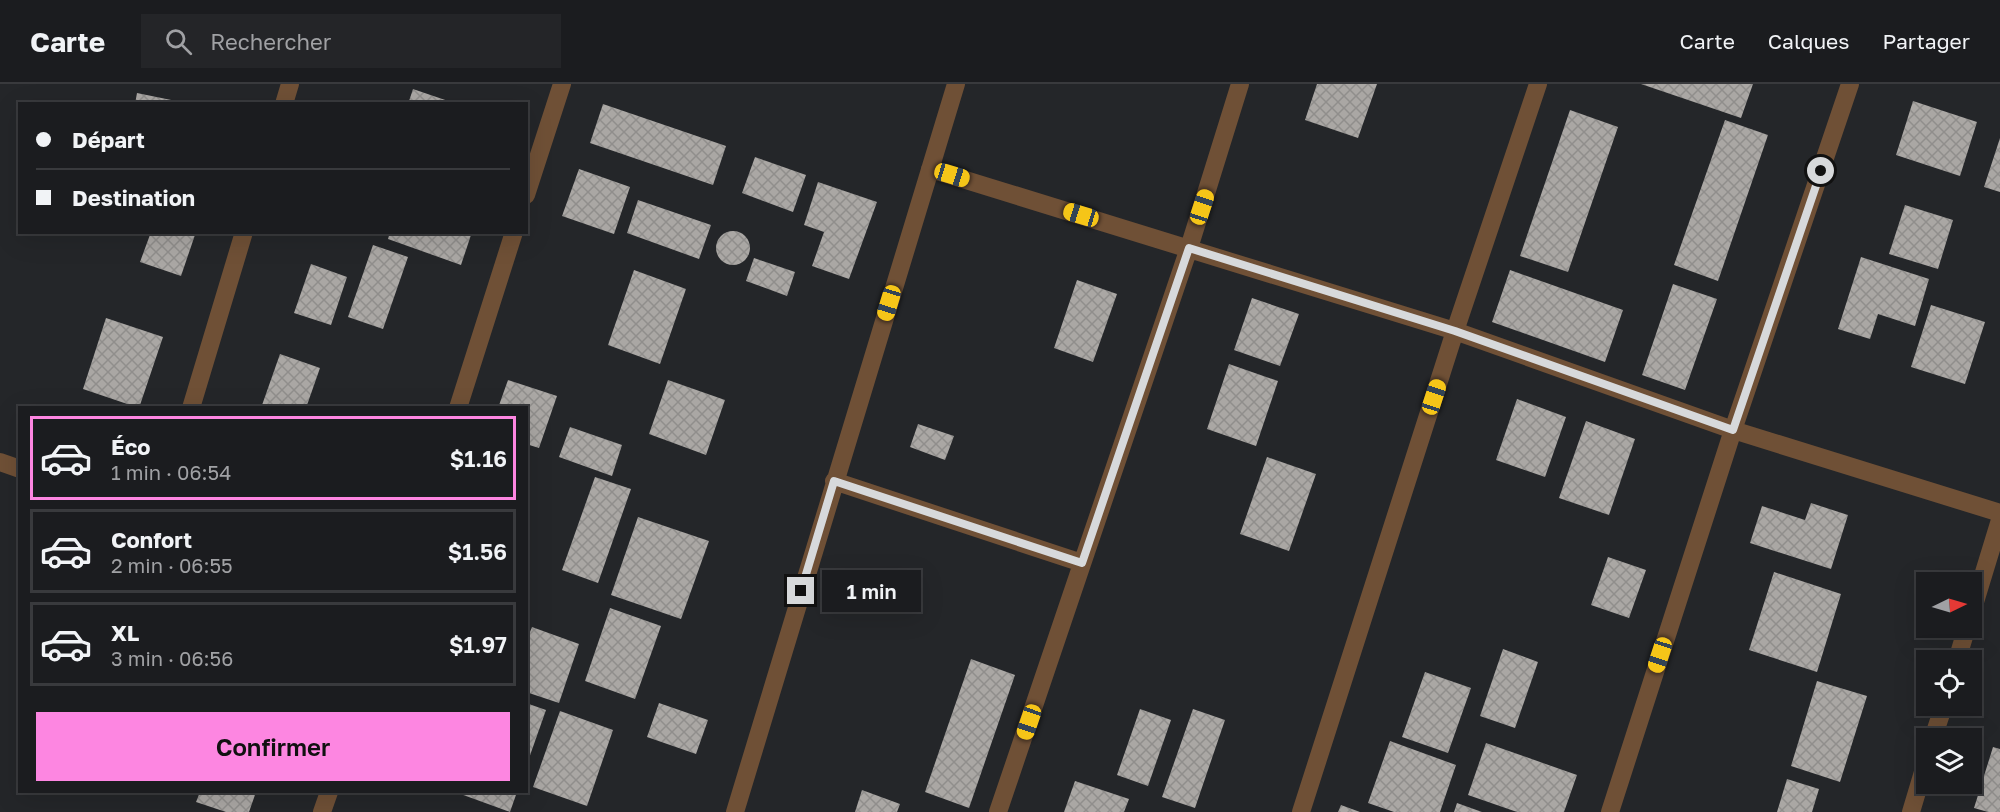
<!DOCTYPE html>
<html lang="fr">
<meta charset="utf-8">
<style>
:root{--surface:#1b1c1f;--page:#242528;--text:#f1f3f6;--muted:#a0a1a4;--line:#393a3d;--accent:#fd86e1}
body{margin:0;font-family:"Golos Text",sans-serif;background:var(--page);color:var(--text);height:100vh;display:flex;flex-direction:column;font-size:22px;white-space:nowrap}
*{box-sizing:border-box;margin:0}
p{font-size:20px;color:var(--muted)}
.icon{flex:none;width:33px;height:33px;fill:none;stroke:currentColor;stroke-width:2;stroke-linecap:round;stroke-linejoin:round}
.map{position:relative;flex:1;overflow:hidden}
.panel{position:absolute;left:18px;top:322px;width:510px;height:387px;display:flex;flex-direction:column;background:var(--surface);border-radius:0px;box-shadow:0 6px 24px #0002,0 0 0 2px var(--line)}
.panel>*{flex:none}
.guide{position:absolute;left:18px;top:18px;width:510px;height:132px;border-radius:0px;box-shadow:0 6px 24px #0002,0 0 0 2px var(--line);display:grid;align-content:center;height:132px;padding:0 18px;background:var(--surface)}
.needle{width:39px;rotate:85deg}
.controls{position:absolute;left:1916px;top:488px;display:grid;gap:12px}
.controls a{display:grid;place-items:center;width:66px;height:66px;border-radius:0px;background:var(--surface);box-shadow:0 6px 24px #0002,0 0 0 2px var(--line);font-size:30px}
.end{position:absolute;width:27px;height:27px;margin:-14px;border:8px solid #d7d9db;background:#111;box-shadow:0 0 0 3px #111}
.from{border-radius:50%}
.bubble{position:absolute;height:42px;border-radius:0px;background:var(--surface);box-shadow:0 6px 24px #0002,0 0 0 2px var(--line);font-size:20px;font-weight:600;line-height:42px;text-align:center}
.car{position:absolute;width:18px;height:36px;margin:-18px -9px;border-radius:8px;box-shadow:0 0 4px 2px #0007;background:linear-gradient(#f5c518 24%,#345 0 40%,#f5c518 0 76%,#345 0 86%,#f5c518 0)}
.guide b{display:flex;align-items:center;gap:21px;height:57px;font-size:22px}
.guide b+b{border-top:2px solid var(--line)}
.guide i{width:15px;height:15px;background:var(--text)}
ul{padding:10px 0 0;list-style:none}
li{display:flex;align-items:center;gap:18px;height:84px;margin:0 12px 9px;padding:0 6px;border:3px solid var(--line);border-radius:0px}
li div{flex:1}
li b{display:block;font-size:22px}
li em{font-style:normal;font-weight:600}
li.on{border-color:var(--accent)}
li>.icon{width:54px;height:54px;stroke-width:1.5}
.action{display:flex;gap:12px;margin-top:auto;padding:12px 18px}
.action a{flex:1;height:69px;border-radius:0px;background:var(--accent);color:#111;font-size:24px;font-weight:600;line-height:69px;text-align:center}
header{display:flex;align-items:center;gap:36px;box-sizing:border-box;height:84px;padding:0 30px;background:var(--surface);border-bottom:2px solid var(--line)}
header strong{font-size:28px}
nav{display:flex;gap:33px;margin-inline-start:auto;font-size:21px}
.search{width:420px;height:54px;background:var(--page);display:flex;align-items:center;gap:15px;box-sizing:border-box;padding:0 21px;border-radius:0px;color:var(--muted);font-size:22px}
.map>svg:first-child{display:block}
</style>
<header>
<strong>Carte</strong>
<div class="search"><svg class="icon" aria-label="search" viewBox="0 0 24 24"><circle cx="10" cy="10" r="6"/><path d="M15 15l6 6"/></svg>Rechercher</div>
<nav><a>Carte</a><a>Calques</a><a>Partager</a></nav>
</header>
<div class="map">
<svg width="2000" height="728" viewBox="0 0 2000 728">
<defs>
<pattern id="building-cross-hatch" width="8" height="8" patternUnits="userSpaceOnUse" patternTransform="scale(1.5)"><rect width="8" height="8" fill="#aaa7a4"/><path d="M0 0l8 8M0 8l8-8" fill="none" stroke="#908e8c"/></pattern>
</defs>
<rect width="100%" height="100%" fill="#242629"/>
<path fill="url(#building-cross-hatch)" d="M1317 0H1377L1358 54 1305 36Z
M1641 0H1753L1741 34Z
M413 5 454 19V20H408Z
M137 9 181 18V20H135Z
M1913 17 1977 38 1960 92 1896 71Z
M603 20 726 62 713 101 590 59Z
M1570 26 1618 43 1568 188 1520 172Z
M1725 36 1768 51 1718 197 1674 181Z
M2000 54V108L1984 103Z
M755 73 806 91 793 128 742 109Z
M579 85 630 103 614 150 562 132Z
M818 98 877 118 849 195 812 182 824 148 804 141Z
M638 116 711 141 699 175 627 149Z
M1905 121 1953 136 1938 185 1889 170Z
M716 164a17 17 0 1 1 34 0a17 17 0 1 1-34 0Z
M151 148H196L181 192 140 178Z
M390 148H472L461 181 388 155Z
M373 161 408 173 383 245 348 233Z
M1861 173 1929 195 1915 242 1878 230 1870 255 1838 245Z
M754 174 795 188 787 212 746 197Z
M311 180 347 193 331 241 294 229Z
M634 186 686 205 660 280 608 261Z
M1510 186 1623 226 1605 278 1492 238Z
M1077 196 1117 210 1093 278 1054 264Z
M1673 200 1717 215 1685 306 1642 291Z
M1252 214 1299 230 1280 282 1234 266Z
M1931 221 1985 238 1965 300 1911 283Z
M106 234 163 253 139 324 83 305Z
M280 270 320 284 306 324H261Z
M1229 280 1278 297 1256 362 1207 345Z
M508 296 557 312 539 364 526 360V324H498Z
M668 296 725 316 706 371 649 350Z
M1517 315 1566 333 1545 393 1496 376Z
M1586 337 1635 355 1609 431 1559 414Z
M918 340 954 352 945 376 910 363Z
M570 343 622 361 612 392 559 373Z
M1267 373 1316 390 1289 467 1240 450Z
M595 393 631 405 598 499 562 486Z
M1811 419 1848 431 1831 485 1750 459 1762 422 1805 436Z
M638 433 709 457 681 535 611 511Z
M1608 473 1646 486 1629 534 1591 521Z
M1774 488 1841 510 1817 588 1749 566Z
M610 524 661 542 635 615 585 597Z
M532 543 579 560 559 619 526 608V558Z
M1503 565 1538 578 1515 644 1480 632Z
M971 575 1015 591 969 724 925 708Z
M1425 588 1471 604 1448 669 1402 653Z
M1817 597 1867 612 1840 698 1791 682Z
M526 619 546 626 527 680H526Z
M659 619 708 636 696 670 647 653Z
M1140 625 1171 636 1148 702 1117 691Z
M1193 625 1225 636 1195 724 1162 713Z
M560 627 613 646 587 722 533 703Z
M1390 657 1456 681 1440 728H1394L1368 719Z
M1486 659 1577 691 1564 728H1517L1468 711Z
M1993 663 2000 665V728H1988L1974 724Z
M1787 695 1819 705 1812 728H1777Z
M1075 697 1129 715 1124 728H1064Z
M862 706 900 720 897 728H855Z
M200 708H256L249 728H226L196 718Z
M455 708H517L510 728Z
M1457 719 1482 728H1454Z
M1341 721 1360 728H1338Z"/>
<g fill="none" stroke-linecap="round" stroke-linejoin="round">
<path stroke="#6f5036" stroke-width="18" d="M284 20 290 0
M930 85 1455 247 1733 346 2000 429
M526 111 562 0
M191 324 244 148
M458 324 514 148
M0 378 20 385
M834 397 1082 479
M1971 531 2000 436
M1957 576 1967 543
M1933 654 1944 621
M322 728 329 708
M735 728 956 0
M998 728 1189 164 1240 0
M1301 728 1455 247 1538 0
M1610 728 1733 346 1850 0
M1911 728 1926 678"/>
</g>
<g fill="none" stroke-linecap="round" stroke-linejoin="round">
<path stroke="#d7d9db" stroke-width="8" d="M801 507 834 397 1082 479 1189 164 1455 247 1733 346 1821 87"/>
</g>
</svg>
<div class="controls">
<a><svg class="needle" viewBox="-14 -14 28 28"><path d="M0-13l5 13h-10z" fill="#e53935"/><path d="M0 13l5-13h-10z" fill="#a0a1a4"/></svg></a>
<a><svg class="icon" aria-label="locate" viewBox="0 0 24 24"><circle cx="12" cy="12" r="6"/><path d="M12 2v4M12 18v4M2 12h4M18 12h4"/></svg></a>
<a><svg class="icon" aria-label="layers" viewBox="0 0 24 24"><path d="M12 4l9 5-9 5-9-5zM3 14l9 5 9-5"/></svg></a>
</div>
<i class="end from" style="left:1821px;top:87px"></i>
<i class="end" style="left:801px;top:507px"></i>
<div class="bubble" style="left:822px;top:486px;width:99px">1 min</div>
<i class="car" style="left:952px;top:91px;rotate:107deg"></i>
<i class="car" style="left:1202px;top:123px;rotate:18deg"></i>
<i class="car" style="left:1081px;top:131px;rotate:287deg"></i>
<i class="car" style="left:889px;top:219px;rotate:197deg"></i>
<i class="car" style="left:1434px;top:313px;rotate:18deg"></i>
<i class="car" style="left:1660px;top:571px;rotate:198deg"></i>
<i class="car" style="left:1029px;top:638px;rotate:199deg"></i>
<div class="guide">
<b><i class="from"></i>Départ</b>
<b><i></i>Destination</b>
</div>
<section class="panel">
<ul>
<li class="on"><svg class="icon" aria-label="car" viewBox="0 0 24 24"><path d="M5 17H2v-5l4-1 3-4h7l3 4 3 1v5h-3M9 17h6M6 11h13"/><circle cx="7" cy="17" r="2"/><circle cx="17" cy="17" r="2"/></svg><div><b>Éco</b><p>1 min · 06:54</p></div><em>$1.16</em></li>
<li><svg class="icon" aria-label="car" viewBox="0 0 24 24"><path d="M5 17H2v-5l4-1 3-4h7l3 4 3 1v5h-3M9 17h6M6 11h13"/><circle cx="7" cy="17" r="2"/><circle cx="17" cy="17" r="2"/></svg><div><b>Confort</b><p>2 min · 06:55</p></div><em>$1.56</em></li>
<li><svg class="icon" aria-label="car" viewBox="0 0 24 24"><path d="M5 17H2v-5l4-1 3-4h7l3 4 3 1v5h-3M9 17h6M6 11h13"/><circle cx="7" cy="17" r="2"/><circle cx="17" cy="17" r="2"/></svg><div><b>XL</b><p>3 min · 06:56</p></div><em>$1.97</em></li>
</ul>
<div class="action"><a>Confirmer</a></div>
</section>
</div>
